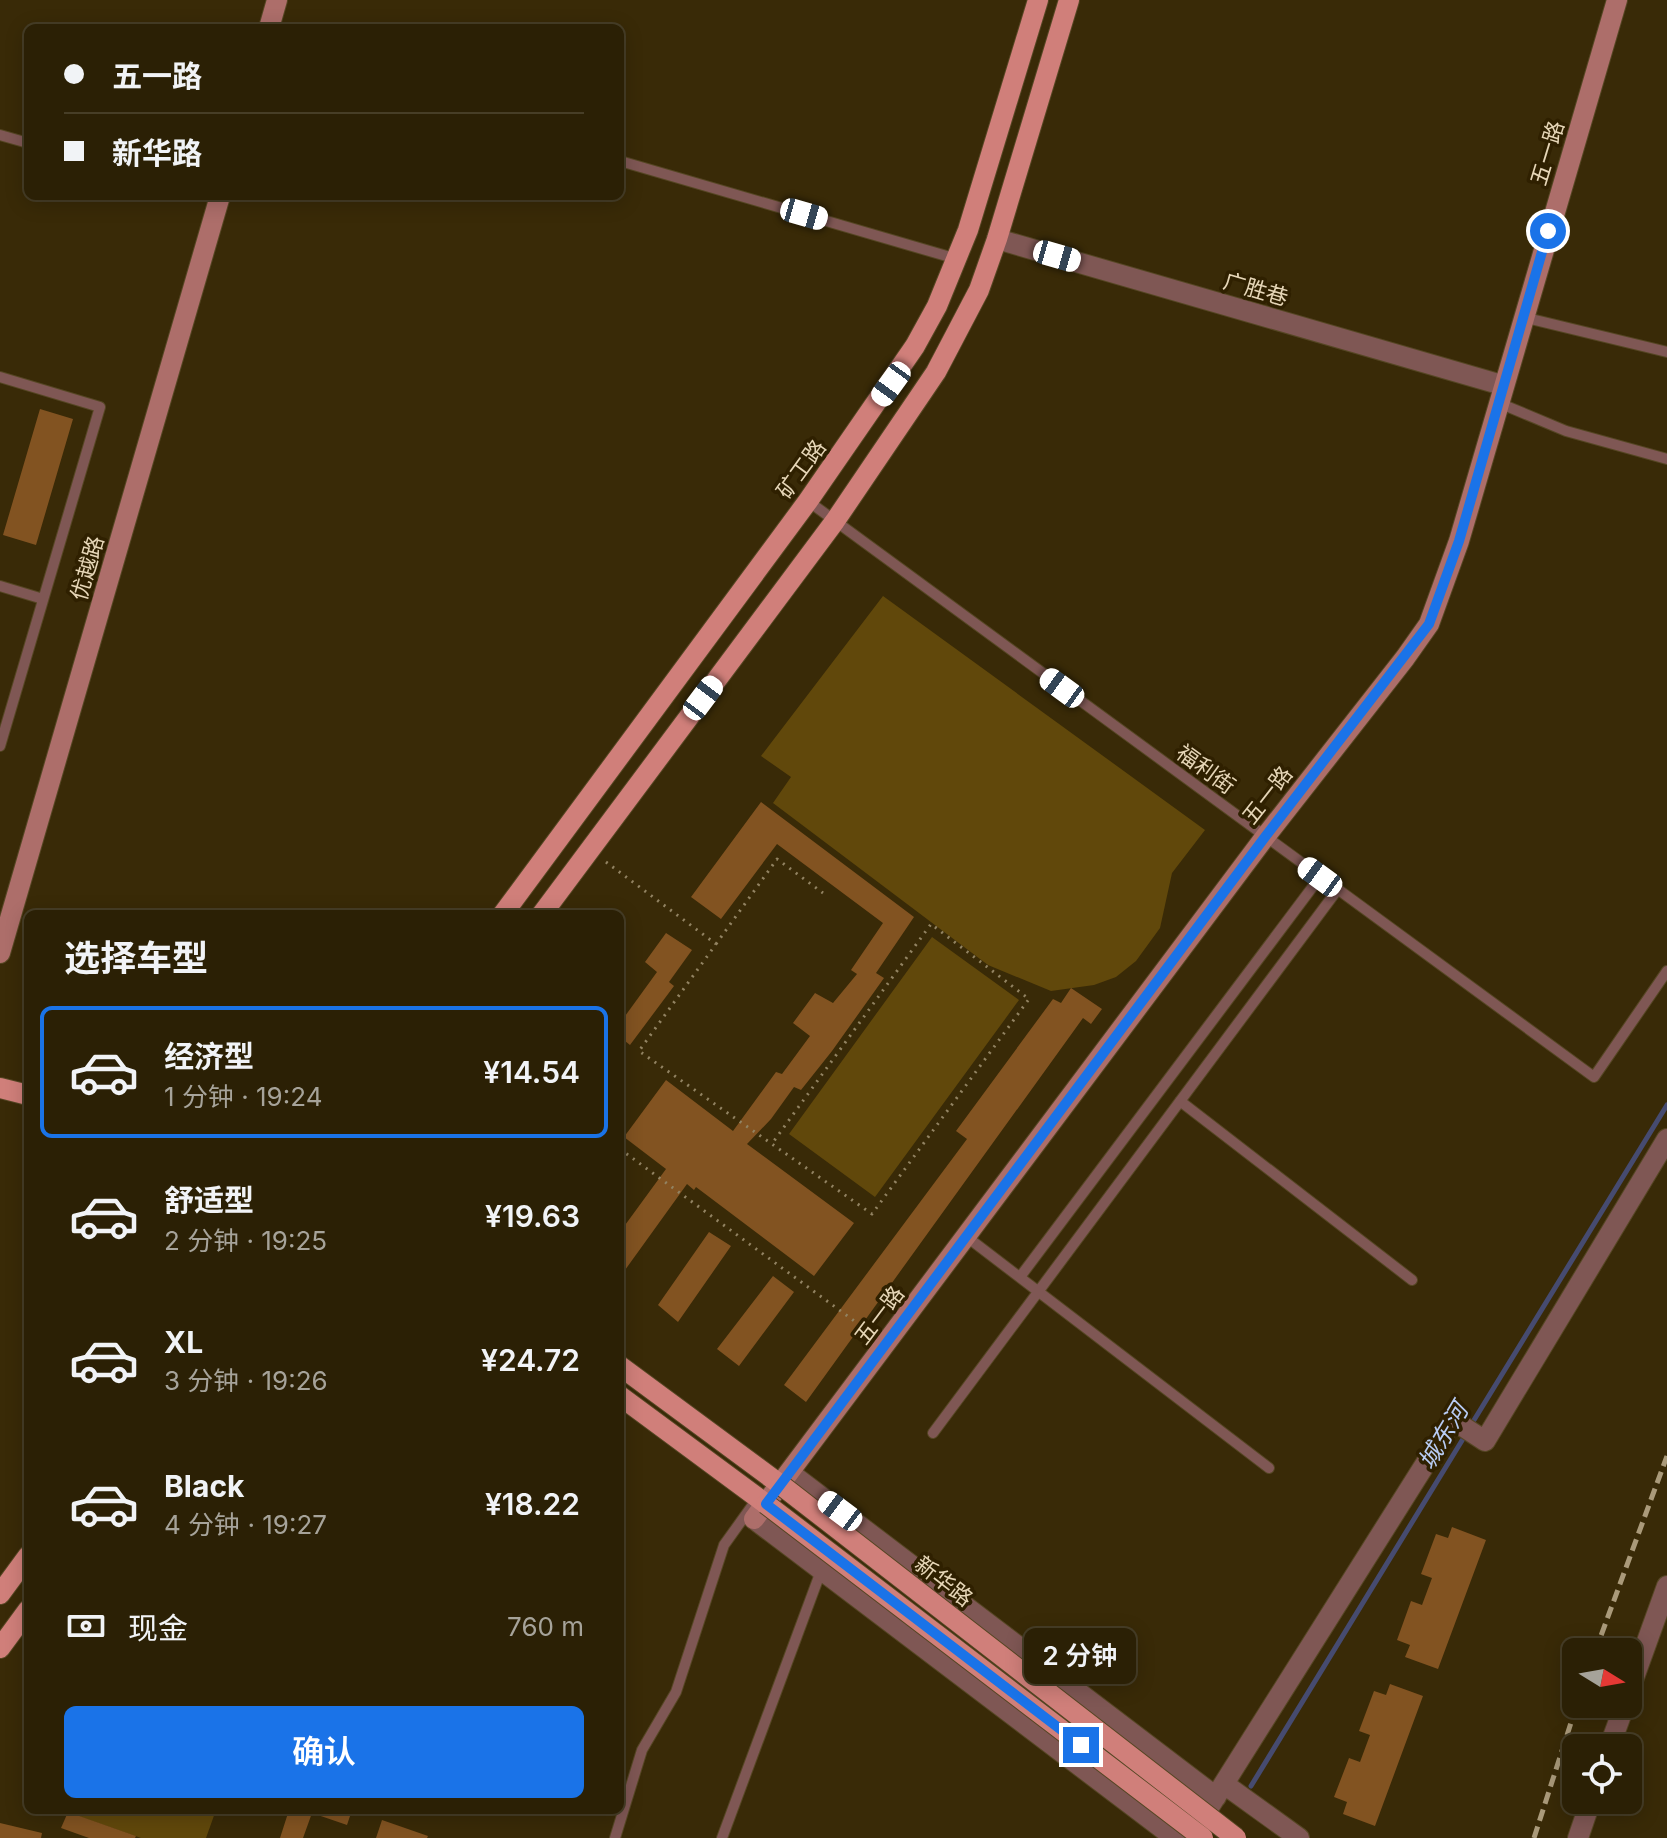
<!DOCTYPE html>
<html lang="zh">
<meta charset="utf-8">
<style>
:root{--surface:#2b2005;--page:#33280f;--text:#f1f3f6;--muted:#a6a39a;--line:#473e27;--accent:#1a73e8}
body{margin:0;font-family:Inter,"Noto Sans SC",sans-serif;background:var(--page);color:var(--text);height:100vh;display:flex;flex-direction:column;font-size:30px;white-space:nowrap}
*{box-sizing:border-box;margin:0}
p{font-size:26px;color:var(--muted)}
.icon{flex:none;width:44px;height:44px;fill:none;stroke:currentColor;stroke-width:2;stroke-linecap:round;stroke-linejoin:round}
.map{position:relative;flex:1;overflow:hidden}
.side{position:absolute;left:24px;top:910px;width:600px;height:904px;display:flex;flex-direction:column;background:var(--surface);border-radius:12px;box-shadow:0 4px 20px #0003,0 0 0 2px var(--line)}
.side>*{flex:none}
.hud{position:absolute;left:24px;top:24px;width:600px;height:176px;border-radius:12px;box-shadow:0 4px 20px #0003,0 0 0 2px var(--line);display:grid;align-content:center;height:176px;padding:0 40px;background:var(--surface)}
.needle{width:52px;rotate:101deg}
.fabs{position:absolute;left:1562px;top:1638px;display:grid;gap:16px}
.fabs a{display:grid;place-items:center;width:80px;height:80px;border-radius:12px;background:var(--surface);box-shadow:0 4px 20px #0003,0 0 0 2px var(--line);font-size:40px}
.end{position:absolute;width:36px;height:36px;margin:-18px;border:10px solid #1a73e8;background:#fff;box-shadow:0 0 0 4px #fff}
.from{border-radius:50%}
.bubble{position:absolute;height:56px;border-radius:12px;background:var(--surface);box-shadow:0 4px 20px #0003,0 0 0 2px var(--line);font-size:26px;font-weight:600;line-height:56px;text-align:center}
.car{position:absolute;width:24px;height:48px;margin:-24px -12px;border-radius:10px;box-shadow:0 0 6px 2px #0007;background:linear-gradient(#fff 24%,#345 0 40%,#fff 0 76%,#345 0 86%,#fff 0)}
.hud b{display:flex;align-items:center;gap:28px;height:76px;font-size:30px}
.hud b+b{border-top:2px solid var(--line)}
.hud i{width:20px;height:20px;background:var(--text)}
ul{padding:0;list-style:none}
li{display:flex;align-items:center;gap:24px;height:132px;margin:0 16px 12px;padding:0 24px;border:4px solid transparent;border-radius:12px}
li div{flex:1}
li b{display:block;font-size:30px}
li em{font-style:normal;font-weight:600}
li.current{border-color:var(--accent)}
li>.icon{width:72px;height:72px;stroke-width:1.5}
h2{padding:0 40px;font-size:36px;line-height:96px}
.pay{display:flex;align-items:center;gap:20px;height:88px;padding:0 40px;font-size:30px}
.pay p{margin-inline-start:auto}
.button{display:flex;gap:16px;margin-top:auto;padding:16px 40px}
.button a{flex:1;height:92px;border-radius:12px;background:var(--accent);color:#fff;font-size:32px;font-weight:600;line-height:92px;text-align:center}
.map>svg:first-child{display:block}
</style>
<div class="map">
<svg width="1667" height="1838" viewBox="0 0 1667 1838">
<rect width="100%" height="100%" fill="#392a07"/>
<path fill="#61480b" d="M883 596 1205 830 1172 873 1160 928 1136 961 1116 977 1094 985 1051 991 988 965 773 803 791 777 761 756Z
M932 937 1019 1000 875 1197 789 1134Z
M61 1810H216L206 1838H141Z"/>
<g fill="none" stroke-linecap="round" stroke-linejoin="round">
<path stroke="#464b70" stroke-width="5" d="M1471 1425 1667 1105
M1251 1786 1466 1434"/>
</g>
<path fill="#825321" d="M40 409 73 419 36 545 3 535Z
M761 802 914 917 876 973 884 978 832 1051 801 1090 794 1087 771 1119 747 1144 854 1223 814 1276 696 1187 694 1190 687 1184 620 1277V1232L666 1169 624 1137 666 1080 733 1131 776 1072 782 1074 810 1036 793 1023 815 993 833 1003 857 974 851 970 883 923 777 844 721 919 691 897Z
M666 933 692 950 669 982 674 986 630 1045 620 1037V1023L657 972 645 962Z
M1071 988 1102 1009 1091 1024 1083 1018 806 1402 784 1385 967 1139 956 1131 1053 999 1061 1003Z
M709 1232 731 1246 678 1322 658 1305Z
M773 1276 794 1292 739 1366 717 1349Z
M1452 1527 1486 1540 1438 1669 1405 1657 1410 1645 1397 1640 1411 1601 1422 1605 1432 1578 1421 1574 1436 1534 1448 1538Z
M1390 1684 1423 1696 1375 1826 1343 1814 1347 1802 1334 1797 1349 1758 1360 1762 1370 1735 1359 1731 1374 1691 1386 1695Z
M289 1810H352L347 1825 312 1813 303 1838H280Z
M68 1812 136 1836 135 1838H89L61 1828Z
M382 1820 428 1836 427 1838H376Z
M0 1823 42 1833 41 1838H0Z"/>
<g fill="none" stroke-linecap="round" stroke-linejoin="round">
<g stroke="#554623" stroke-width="12">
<path id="lane" d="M0 135 28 143
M620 161 957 259
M1523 317 1667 352
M0 377 100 407 0 746
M1499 403 1566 431 1667 459
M808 501 1594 1077 1667 971
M0 586 43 599
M1180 1101 1412 1280
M967 1237 1269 1468
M1020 1277 1320 877
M933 1433 1338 889
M615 1838 642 1750 676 1692 724 1545 752 1506
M722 1838 821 1571"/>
</g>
<g stroke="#554623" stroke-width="22">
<path id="street" d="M997 239 1502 385
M790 1473 1216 1797
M754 1519 1175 1838
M1628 1694 1667 1586
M1609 1748 1625 1704
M1224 1784 1299 1838
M1196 1828 1453 1420 1485 1441 1667 1139
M1578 1838 1591 1800"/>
</g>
<g stroke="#554623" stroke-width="22">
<path id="secondary" d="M269 28 277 0
M0 953 220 196
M754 1519 1265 837 1405 658 1429 624 1459 541 1617 0"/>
</g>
<g stroke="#554623" stroke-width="22">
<path id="primary" d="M503 914 808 501 915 346 937 306 968 230 1038 0
M542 914 835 521 936 372 979 290 997 239 1069 0
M0 1088 28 1095
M620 1366 781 1485
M620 1396 766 1504
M0 1594 28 1556
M0 1648 28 1610"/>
</g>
<path stroke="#928362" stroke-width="3" stroke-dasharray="2 6" stroke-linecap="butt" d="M606 862 716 944 639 1051 872 1214 1029 999 931 924 771 1145
M716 944 777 859 823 893
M620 1149 872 1334"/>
<use href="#lane" stroke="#7f5754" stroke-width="10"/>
<use href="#street" stroke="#7f5754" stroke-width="20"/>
<use href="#secondary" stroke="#ad6e6a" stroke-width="20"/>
<use href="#primary" stroke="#d07f7a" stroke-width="20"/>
<path stroke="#aa9a7a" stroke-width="5" stroke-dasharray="12 6" stroke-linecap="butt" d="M1595 1652 1667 1456
M1534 1838 1577 1704"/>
<g stroke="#554623" stroke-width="22" stroke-linecap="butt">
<path id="primary-bridge" d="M781 1485 1236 1838
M766 1504 1203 1838"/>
</g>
<use href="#primary-bridge" stroke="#d07f7a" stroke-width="20"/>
</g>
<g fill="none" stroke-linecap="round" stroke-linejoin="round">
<path stroke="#1a73e8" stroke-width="10" d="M1081 1745 766 1504 1265 837 1429 624 1459 541 1548 231"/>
</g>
<g text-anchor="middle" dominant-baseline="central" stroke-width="7" stroke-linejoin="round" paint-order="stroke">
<g font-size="22" fill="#e6d6b7" stroke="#2f2000">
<text transform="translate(1547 153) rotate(-73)">五一路</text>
<text transform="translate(1256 289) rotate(16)">广胜巷</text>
<text transform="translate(801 469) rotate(-54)">矿工路</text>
<text transform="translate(87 568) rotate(-74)">优越路</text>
<text transform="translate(1206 769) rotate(36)">福利街</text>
<text transform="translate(1267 795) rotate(-52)">五一路</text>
<text transform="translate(879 1315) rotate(-53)">五一路</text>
<text transform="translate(944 1581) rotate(38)">新华路</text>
</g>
<g font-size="24" font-style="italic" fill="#b8ccf4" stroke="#2f2000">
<text transform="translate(1443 1436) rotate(-59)">城东河</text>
</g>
</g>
</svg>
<div class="fabs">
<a><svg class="needle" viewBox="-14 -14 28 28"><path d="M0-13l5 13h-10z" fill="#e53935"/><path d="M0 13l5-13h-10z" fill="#a6a39a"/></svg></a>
<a><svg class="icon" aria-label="locate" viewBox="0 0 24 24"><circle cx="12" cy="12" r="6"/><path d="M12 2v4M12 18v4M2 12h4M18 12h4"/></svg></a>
</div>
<i class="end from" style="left:1548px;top:231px"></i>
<i class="end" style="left:1081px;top:1745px"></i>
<div class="bubble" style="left:1024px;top:1628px;width:112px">2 分钟</div>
<i class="car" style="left:804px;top:214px;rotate:106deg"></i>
<i class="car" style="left:1057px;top:256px;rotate:106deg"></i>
<i class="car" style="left:891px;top:384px;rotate:216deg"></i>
<i class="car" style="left:1062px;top:688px;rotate:306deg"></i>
<i class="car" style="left:703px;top:698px;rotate:37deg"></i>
<i class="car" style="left:1320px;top:877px;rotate:306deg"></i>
<i class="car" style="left:840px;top:1511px;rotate:307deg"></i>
<div class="hud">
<b><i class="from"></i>五一路</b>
<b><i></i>新华路</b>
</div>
<section class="side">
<h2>选择车型</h2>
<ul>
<li class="current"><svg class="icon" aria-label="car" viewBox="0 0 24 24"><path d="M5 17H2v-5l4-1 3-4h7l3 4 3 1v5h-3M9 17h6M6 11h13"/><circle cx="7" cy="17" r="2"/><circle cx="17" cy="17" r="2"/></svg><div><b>经济型</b><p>1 分钟 · 19:24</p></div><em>¥14.54</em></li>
<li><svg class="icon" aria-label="car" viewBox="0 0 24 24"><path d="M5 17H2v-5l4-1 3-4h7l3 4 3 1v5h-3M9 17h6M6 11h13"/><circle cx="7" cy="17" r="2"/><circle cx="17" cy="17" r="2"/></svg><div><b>舒适型</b><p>2 分钟 · 19:25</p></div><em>¥19.63</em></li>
<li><svg class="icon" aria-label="car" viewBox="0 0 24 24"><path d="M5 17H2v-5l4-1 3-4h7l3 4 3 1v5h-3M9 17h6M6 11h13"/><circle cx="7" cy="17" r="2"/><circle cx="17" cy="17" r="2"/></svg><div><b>XL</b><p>3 分钟 · 19:26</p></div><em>¥24.72</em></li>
<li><svg class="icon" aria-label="car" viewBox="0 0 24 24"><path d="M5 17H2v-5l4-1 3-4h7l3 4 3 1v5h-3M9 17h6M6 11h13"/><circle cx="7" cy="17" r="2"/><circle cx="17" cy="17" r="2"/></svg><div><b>Black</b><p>4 分钟 · 19:27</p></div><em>¥18.22</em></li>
</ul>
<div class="pay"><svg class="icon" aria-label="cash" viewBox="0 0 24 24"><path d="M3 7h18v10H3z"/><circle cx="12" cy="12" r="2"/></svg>现金<p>760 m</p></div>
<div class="button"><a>确认</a></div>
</section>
</div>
